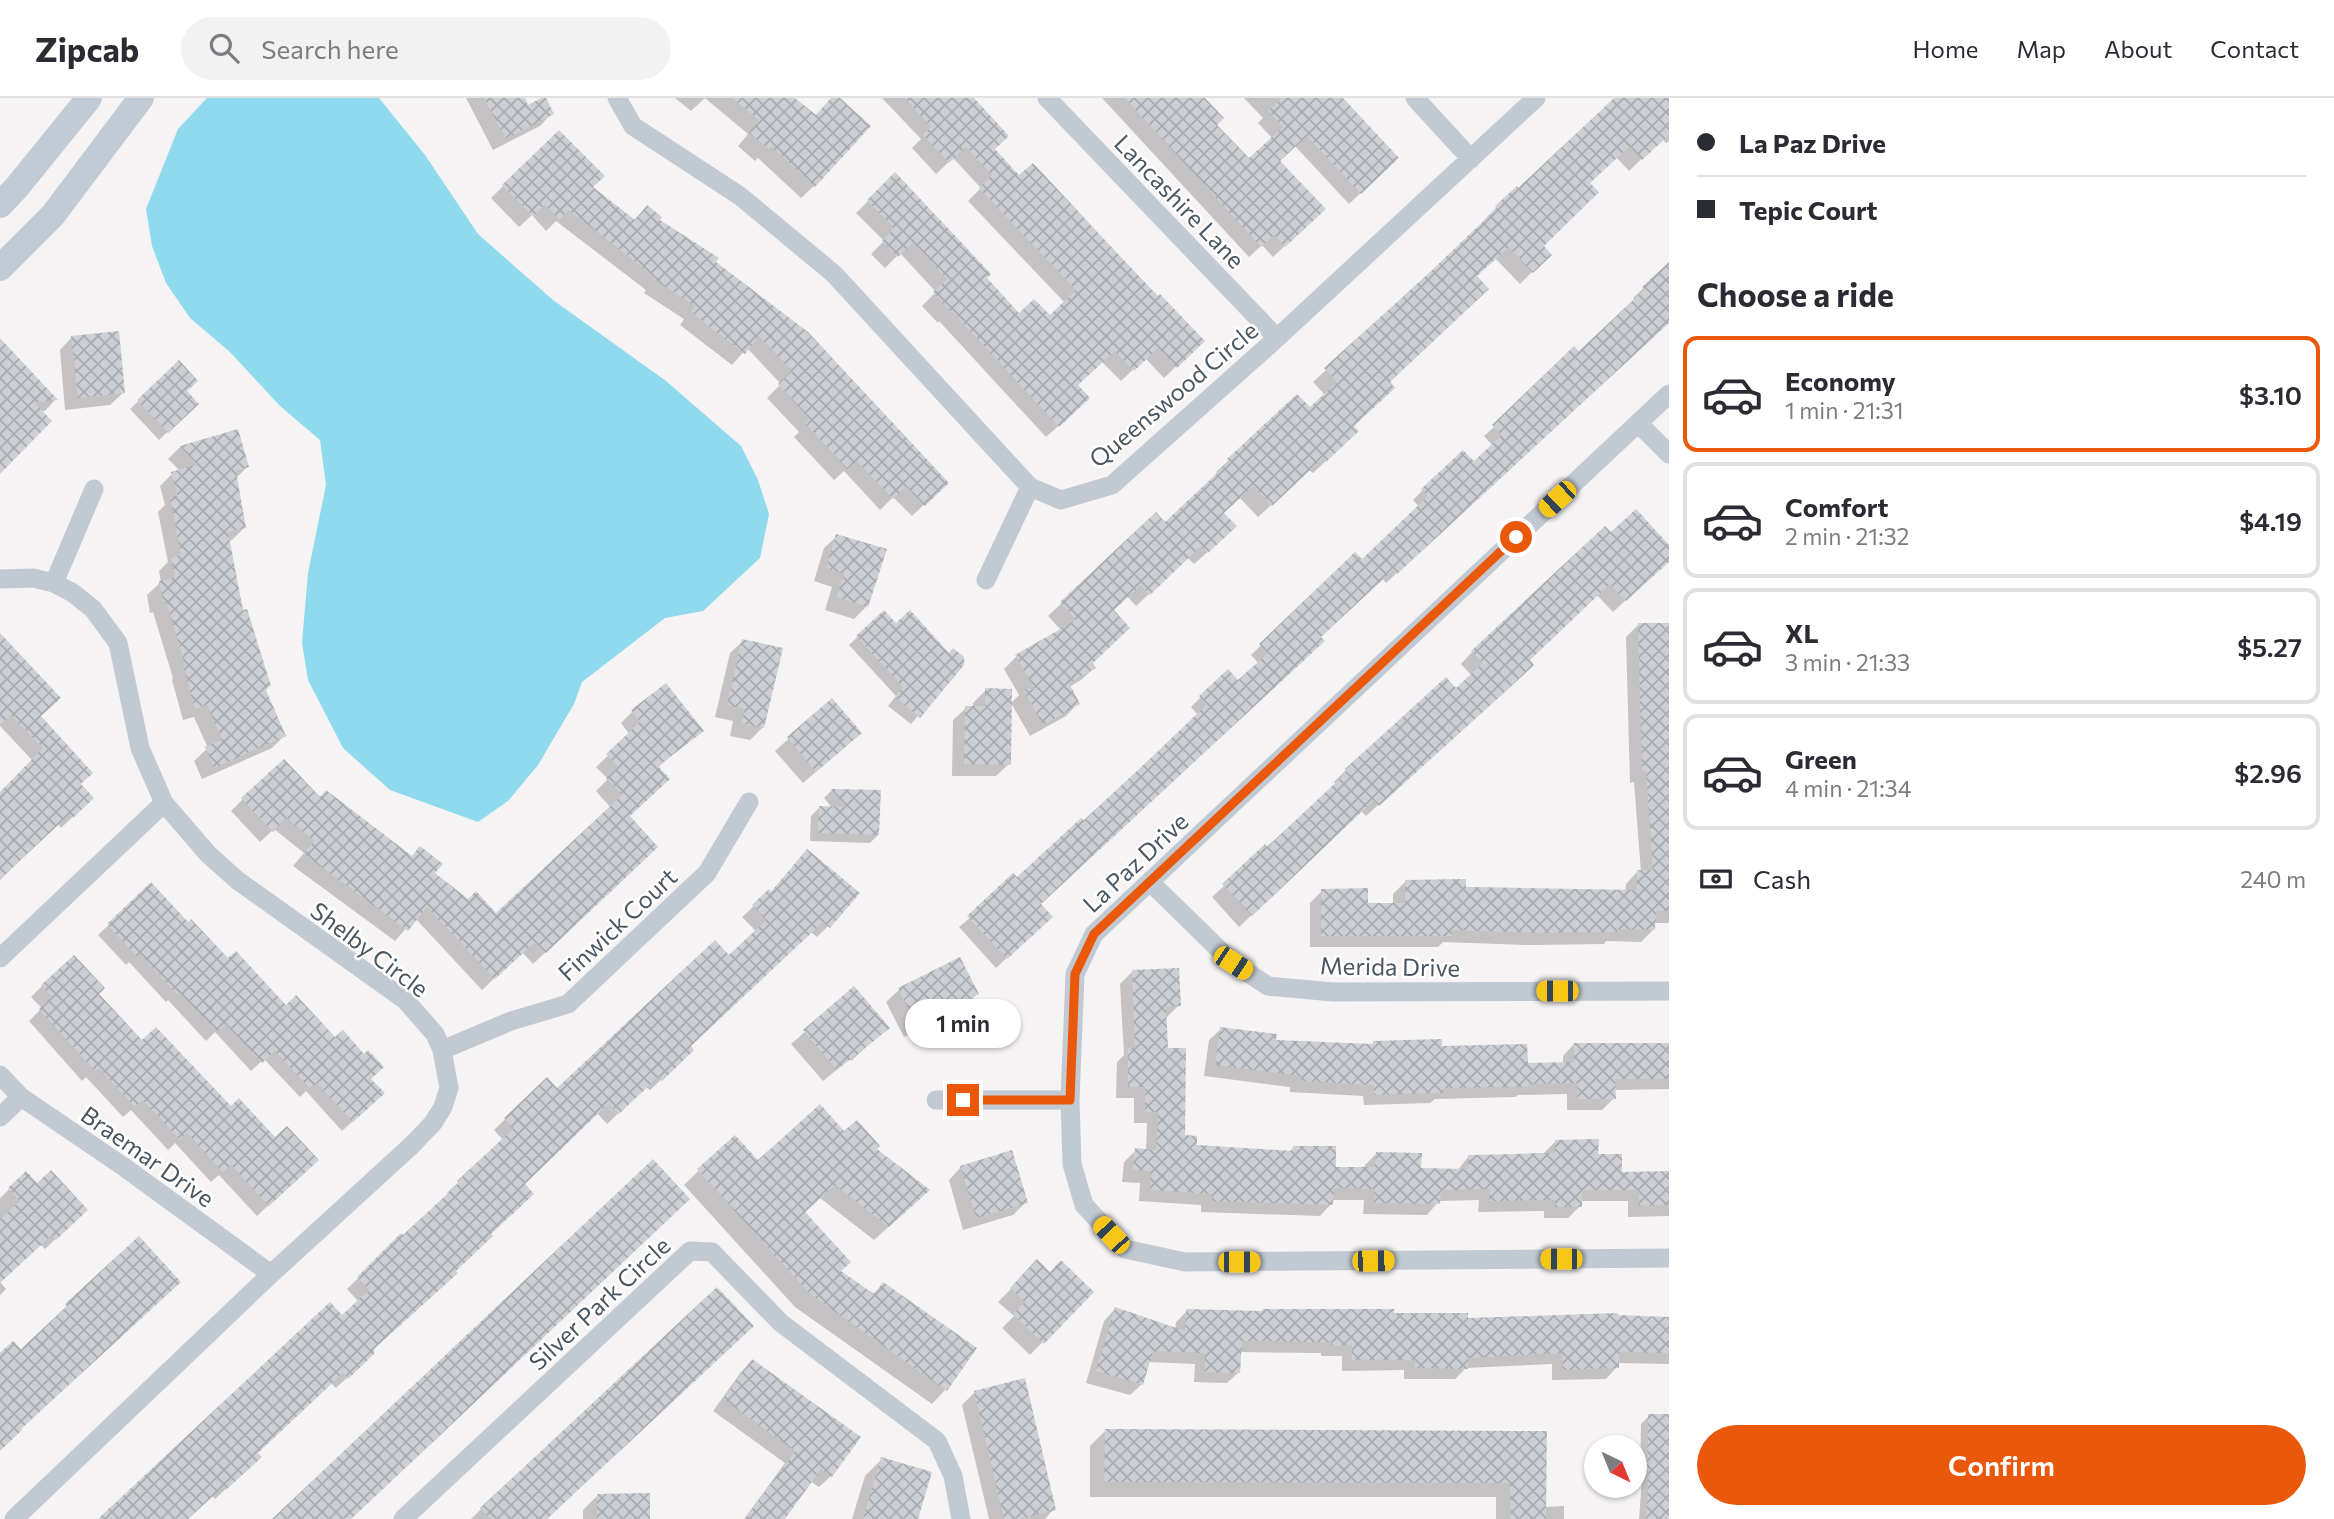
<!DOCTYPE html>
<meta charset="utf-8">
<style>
:root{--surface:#fff;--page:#f2f2f3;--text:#2b2b33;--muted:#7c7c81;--line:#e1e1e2;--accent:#ea580c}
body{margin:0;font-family:Commissioner,sans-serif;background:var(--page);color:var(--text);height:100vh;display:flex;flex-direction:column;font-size:26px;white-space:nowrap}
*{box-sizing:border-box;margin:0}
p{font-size:23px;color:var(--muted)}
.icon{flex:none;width:38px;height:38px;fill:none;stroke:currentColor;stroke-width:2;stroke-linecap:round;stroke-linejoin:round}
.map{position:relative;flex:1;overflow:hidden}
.sheet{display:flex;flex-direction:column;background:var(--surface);width:665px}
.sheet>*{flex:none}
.guide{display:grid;align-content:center;height:154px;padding:0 28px;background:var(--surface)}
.needle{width:46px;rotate:137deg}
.fabs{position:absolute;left:1584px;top:1337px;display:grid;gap:14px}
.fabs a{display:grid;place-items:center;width:63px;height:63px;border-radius:50%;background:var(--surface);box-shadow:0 2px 5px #0004;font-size:35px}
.end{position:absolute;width:32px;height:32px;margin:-16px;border:9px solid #ea580c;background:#fff;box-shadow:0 0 0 4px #fff}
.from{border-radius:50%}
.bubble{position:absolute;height:49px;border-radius:24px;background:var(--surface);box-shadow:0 2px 5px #0004;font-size:23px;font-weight:600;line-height:49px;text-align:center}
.car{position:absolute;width:21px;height:42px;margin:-21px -10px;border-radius:9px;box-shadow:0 0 5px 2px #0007;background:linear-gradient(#f5c518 24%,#345 0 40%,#f5c518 0 76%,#345 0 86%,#f5c518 0)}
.guide b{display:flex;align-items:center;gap:24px;height:66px;font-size:26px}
.guide b+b{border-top:2px solid var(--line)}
.guide i{width:18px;height:18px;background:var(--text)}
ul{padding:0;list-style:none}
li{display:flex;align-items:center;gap:21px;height:116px;margin:0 14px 10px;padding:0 14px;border:4px solid var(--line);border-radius:14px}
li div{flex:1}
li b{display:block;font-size:26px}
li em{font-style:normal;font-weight:600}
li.selected{border-color:var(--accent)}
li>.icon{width:63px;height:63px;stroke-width:1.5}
h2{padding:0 28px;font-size:32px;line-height:84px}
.pay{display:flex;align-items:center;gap:18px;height:77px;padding:0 28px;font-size:26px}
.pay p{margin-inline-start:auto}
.button{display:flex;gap:14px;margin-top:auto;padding:14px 28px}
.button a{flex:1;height:80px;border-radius:42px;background:var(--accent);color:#fff;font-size:28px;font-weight:600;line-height:80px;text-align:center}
header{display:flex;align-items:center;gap:42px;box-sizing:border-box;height:98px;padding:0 35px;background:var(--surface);border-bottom:2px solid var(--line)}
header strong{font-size:33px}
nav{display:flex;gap:38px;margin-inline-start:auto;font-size:24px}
.search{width:490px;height:63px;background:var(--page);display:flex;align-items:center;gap:18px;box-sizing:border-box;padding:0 24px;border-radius:38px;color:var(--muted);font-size:26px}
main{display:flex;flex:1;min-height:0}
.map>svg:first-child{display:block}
</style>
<header>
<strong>Zipcab</strong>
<div class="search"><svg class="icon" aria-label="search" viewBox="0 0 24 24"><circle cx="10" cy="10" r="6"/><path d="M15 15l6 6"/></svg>Search here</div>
<nav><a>Home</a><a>Map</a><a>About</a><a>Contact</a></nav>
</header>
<main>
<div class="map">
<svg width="1669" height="1421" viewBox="0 0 1669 1421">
<defs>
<pattern id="building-cross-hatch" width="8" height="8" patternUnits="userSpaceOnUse" patternTransform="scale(1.75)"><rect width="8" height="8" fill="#cdcfd5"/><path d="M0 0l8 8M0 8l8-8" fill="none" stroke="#a8abb0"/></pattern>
</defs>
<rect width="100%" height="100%" fill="#f5f3f3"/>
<path fill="#90daee" d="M207 0H379L425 57 478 136 553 202 666 283 741 348 758 382 769 416 760 460 703 513 665 520 582 584 574 606 538 667 508 703 478 724 390 692 343 650 308 582 302 545 308 475 326 387 320 342 280 308 230 254 190 220 166 185 152 148 146 111 178 31Z"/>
<path fill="#0003" d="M466 0H523L528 9 552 15 540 28 493 52Z
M675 0H792L815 19 833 0H838L814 88 801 100 758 60 755 63 738 48 748 36 705 0 691 13Z
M882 0H971L993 51 1190 255 1164 280 1145 260 1121 283 1102 264 1076 288V312L1046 339 939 223 938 225 922 208 936 194 900 155 885 170 871 156 884 143 856 115 895 77 1019 217 1050 220 1065 205 968 103 981 90 953 60 936 76 912 50 921 41Z
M1102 0H1203L1215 27 1249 63 1273 41 1258 25 1263 20 1244 0H1342L1386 71 1349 106 1295 48 1278 63 1312 122 1273 159 1262 147 1249 159Z
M1616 0H1669V43L1666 45 1662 41 1629 73 1616 59 1588 85 1542 148 1537 169 1520 186 1495 160 1475 179 1352 329 1344 346 1313 375 1309 372 1258 419 1239 399 1222 415V441L1194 466 1188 460 1136 508 1127 498 1112 513 1091 565 1094 570 1081 582 1069 589 1078 605 1066 618 1030 638 1011 605 1019 597 1004 571 1017 558 1062 533 1048 518 1156 417 1165 426 1218 377 1216 374 1229 362 1309 312 1325 297 1313 284 1486 124 1484 122 1496 110 1516 91 1518 93Z
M559 34 591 89 634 122 647 109 657 122 714 164 934 397 912 418 893 399 880 412 844 373 834 382 794 339 799 334 767 300 781 286 747 250 732 267 680 227 684 221 644 195 646 192 556 123 546 133 532 117 519 129 491 100Z
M1669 166V222L1386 485 1382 480 1039 806 1041 828 996 870 959 829 1084 725 1198 617 1191 609 1201 599 1238 585 1259 566 1251 557 1355 456 1361 463 1419 409 1413 402 1423 392 1474 366 1493 348 1484 338 1579 255 1636 202 1633 200Z
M72 239 123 295 110 307 65 312 60 252Z
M0 259 55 302 45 313H40L26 347 27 348 0 374Z
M179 265 185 293 197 306 159 342 130 311Z
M237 333 247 369 236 380 245 429 232 442 228 443 242 514 269 588 265 593 284 638 272 650 202 681 194 663 208 650 194 619 183 622 172 582 173 580 153 514 150 515 147 497 161 484 159 473 168 464 158 414 165 407 160 388 172 376 180 373 168 361 180 349Z
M1636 413 1669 449V462L1613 514 1597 497 1528 562 1520 579 1366 718 1361 713 1239 829 1212 799 1336 686 1334 684 1346 672 1456 592 1472 578 1461 566 1472 554Z
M837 438 867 508 854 521 825 512 832 489 814 483 824 450Z
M884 514 896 527 949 557 953 553 965 563 911 626 888 608 896 598 849 547Z
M1669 526V825H1653V832L1641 844 1606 843 1604 846 1528 847 1443 844 1438 849H1310V805L1322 793 1366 807 1393 806V796L1405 784 1465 791 1625 794 1626 786 1638 773 1641 774 1634 684 1630 685 1626 539 1638 527Z
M743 543 763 629 750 642 730 638 733 623 715 619 730 555Z
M0 545 39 618 79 686 92 700 61 730 58 726 0 782V696L32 662 0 628Z
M986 592 1009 666 996 678H952L953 622 966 610H973V605Z
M832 602 847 647 803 685 775 653Z
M632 614 698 635 657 670 628 718 644 760 533 866 522 854 482 892 415 820 395 843 293 768 304 755 274 731 260 744 231 713 243 701H319L433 776 468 803 496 817 611 710 596 693 608 681 596 669 630 637 621 625Z
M831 693 879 694 878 737 870 745 810 743 811 718 819 710 833 711 824 700Z
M797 764 828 828 817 839 811 834 689 949 681 963 650 992 646 989 607 1026 597 1015 523 1087 372 1251 361 1267 336 1290 331 1285 256 1356 248 1370 215 1401 212 1397 187 1421H101L359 1204 347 1191 401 1138 403 1140 449 1097 447 1095 503 1042 494 1032 547 981 557 992 728 859 756 833 742 819 769 794 770 795Z
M151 787 188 826 228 863 369 981 373 1005 342 1033 306 993 300 999 264 961 251 973 215 934 206 943 168 902 166 904 129 864 126 867 98 837Z
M960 861 977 896 965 909 904 939 886 904 899 892Z
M1132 874 1179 907 1167 919H1164L1166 952 1183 1039 1195 1049 1289 1054 1293 1050 1334 1071H1364L1365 1067 1376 1056 1419 1072 1457 1073 1468 1059 1544 1055 1556 1043 1597 1058 1620 1076 1669 1075V1118L1628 1119V1103H1580V1108L1568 1120H1544V1113L1478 1114 1479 1102 1439 1103 1427 1117 1363 1116 1364 1102H1332L1331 1106 1320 1118 1201 1114V1107L1139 1103 1140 1085 1122 1084 1124 1064 1136 1052 1146 1053 1147 1025H1134V1000H1116L1117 964 1124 957 1120 886Z
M42 888 97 896 142 944 275 1041 305 1073 257 1118 219 1077 211 1084 175 1045 168 1052 131 1012 123 1019 86 979 82 983 29 923 42 910 31 899Z
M854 891 887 930 851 963 850 961 823 983 791 946Z
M1221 931 1274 943 1370 948 1374 944 1440 949 1526 966H1563V958L1574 946H1669V991L1614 992V1000L1602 1012H1567V996L1518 997 1515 999 1435 1001 1430 1005 1364 1007 1363 998 1290 994V989L1204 978 1209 942Z
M844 1036 874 1051 913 1106 874 1142 820 1100 804 1115 839 1174 872 1197 883 1186 946 1291 932 1306 795 1209 684 1087 734 1039 758 1064Z
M961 1069 1026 1104 1013 1117 963 1132 949 1082Z
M26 1075 75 1122 45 1151 40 1146 0 1183V1100Z
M1037 1164 1050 1176 1091 1194 1030 1257 1002 1230 1014 1218 998 1204Z
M0 1184 6 1191 0 1197Z
M1115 1211 1175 1232 1176 1224 1187 1213 1392 1216 1466 1222 1616 1219 1669 1221V1266L1617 1265V1269L1606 1281 1552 1282V1266L1466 1270 1455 1281H1404V1272L1342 1273V1258H1321V1255L1239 1254V1274L1227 1285 1194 1284 1195 1266 1148 1264 1142 1286 1130 1297 1086 1285 1104 1223Z
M752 1263 831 1378 819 1389 810 1383 783 1421H744L785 1365 713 1313 741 1274Z
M975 1294 1054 1411 1045 1421H989L962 1307Z
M1649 1318H1669V1421H1639L1642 1381H1640L1641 1326Z
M1105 1333 1546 1335 1545 1409 1564 1408V1421H1496V1399H1090V1348Z
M882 1361 916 1421H852L865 1378Z
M598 1397 648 1421H583V1412Z
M481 1411 546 1421H471Z"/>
<path fill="url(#building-cross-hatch)" d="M484 0H525L528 7 541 0H546L554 16 506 41Z
M732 0H795L816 17 831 0H840L871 28 815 89 771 48 769 51 749 35 759 22Z
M905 0H974L1009 38 995 51 1019 77 1033 65 1117 155 1158 198 1160 196 1205 243 1177 270 1158 250 1134 273 1115 253 1078 287 1090 300 1059 329 952 213 951 214 933 194 947 181 913 144 898 159 882 143 894 130 867 102 895 74 991 176 987 180 1019 215 1034 201 1050 217 1076 192 979 90 992 77 966 49 949 65 923 37 931 29Z
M1125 0H1205L1224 20 1217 27 1249 60 1283 29 1268 13 1282 0H1343L1399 60 1361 96 1307 38 1280 63 1326 111 1285 149 1274 137 1261 149Z
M1614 0H1669V37L1642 62 1630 48 1590 85 1599 94 1544 148 1552 157 1533 175 1509 149 1477 178 1489 191 1390 284 1395 290 1354 328 1359 333 1326 364 1323 360 1272 408 1253 388 1224 415 1237 428 1208 455 1201 448 1150 497 1141 487 1114 512 1130 530 1093 565 1096 570 1069 585 1080 606 1043 627 1023 591H1035L1015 557 1076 522 1060 504 1156 414 1165 424 1230 363 1227 361 1297 296 1310 309 1337 284 1324 270 1429 175 1497 110 1495 108 1517 88 1518 90Z
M559 32 605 78 593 89 635 122 647 107 662 119 660 122 719 160 716 164 808 234 949 385 925 408 906 388 893 401 857 363 847 371 805 325 810 321 778 286 792 273 759 238 745 256 691 214 695 208 655 182 656 180 569 112 560 122 545 107 533 118 502 87Z
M1669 164V225L1397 476 1393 472 1321 539 1325 543 1041 806 1053 819 1007 861 967 818 1013 775 1017 779 1081 720 1084 722 1153 658 1207 606 1199 598 1228 571 1238 582 1268 555 1259 546 1355 454 1362 461 1428 398 1421 391 1463 352 1474 363 1502 337 1492 327 1574 248 1579 253 1645 191 1642 189Z
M119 233 125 295 78 300 71 238Z
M0 240 58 302 34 304 52 323 0 376Z
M179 262 198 283 187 293 199 306 168 335 137 302Z
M238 331 249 369 236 373 246 430 228 434 243 512 247 511 271 588 265 590 286 638 214 670 205 649 222 642 207 607 195 611 183 568 185 567 166 503H163L159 483 175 479 171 459 181 457 170 399 178 398 171 374 197 366 180 348Z
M1636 411 1669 447V464L1626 503 1610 486 1530 562 1534 567 1494 604 1379 708 1374 702 1252 818 1222 786 1265 746 1267 749 1347 674 1345 671 1446 579 1456 590 1483 565 1471 553 1605 428 1611 434Z
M836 436 887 451 868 509 837 499 844 476 826 470Z
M884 512 896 525 910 512 949 555 953 550 964 559V567L920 620 895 599 903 589 856 538Z
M1638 525H1669V813H1656L1655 832 1617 831V834L1541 835 1451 832 1452 838H1321V791L1368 790V805H1405V782L1466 781V789L1637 792V772H1653L1646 673H1642Z
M0 535 61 600 41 618 93 675 81 686 94 700 73 720 70 716 0 781V694L43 650 11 617 0 627Z
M742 541 783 550 764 630 741 625 745 611 727 607Z
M666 585 704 633 658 668 670 681 630 718 658 749 546 855 535 844 495 881 427 809 408 833 304 756 314 743 287 720 273 734 241 700 284 661 320 699 326 692 412 758 420 748 443 766 435 775 468 801 476 793 496 815 622 697 606 680 618 669 606 656 640 624 631 612Z
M985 590 1012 591 1011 667 964 666 965 608H985Z
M832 600 862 635 816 674 787 639Z
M831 691 881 692 879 737 818 735 819 708 846 709Z
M807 751 860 795 830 830 823 824 691 948 694 952 662 983 658 979 619 1016 609 1005 525 1086 534 1096 491 1136 493 1138 456 1173 458 1175 374 1251V1256L348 1281 343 1275 258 1355 262 1359 227 1391 224 1388 188 1421H98L330 1204 342 1217 369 1192 357 1179 401 1135 403 1137 459 1085 457 1083 513 1031 504 1020 547 979 557 990 715 842 729 857 766 822 752 807 769 791 771 794Z
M151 784 188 824 191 821 228 860 236 853 286 907 296 897 335 939 343 932 364 956 368 952 384 969 371 981 385 995 353 1024 317 985 310 991 275 953 262 965 226 926 217 934 179 894 177 896 140 856 137 859 107 826Z
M74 857 105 890 99 896 142 942 156 929 231 1008 239 1000 275 1039 287 1028 319 1062 269 1108 231 1067 223 1074 187 1035 180 1042 143 1002 135 1009 99 970 95 973 39 911 52 898 41 887Z
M960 859 979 896 917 928 898 890Z
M1179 870 1181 908 1166 909 1168 950H1186L1185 1037 1197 1038V1047L1293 1053V1048H1336V1069H1375L1376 1054 1422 1055 1421 1070 1468 1071V1057L1555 1055V1042L1599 1041 1598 1056H1622V1074L1669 1073V1107L1639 1108V1092H1582V1109H1555V1102L1489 1103 1490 1091 1441 1092 1440 1106 1374 1105 1375 1091 1334 1090 1333 1107 1212 1103V1096L1150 1092 1151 1073 1133 1072 1135 1050 1156 1052 1158 1014H1145V989H1128V950H1135L1132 872Z
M854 888 890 930 837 972 803 932Z
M1220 929 1277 936 1276 942 1373 946V943L1442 941V948L1527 946 1528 965 1574 964V945H1669V981H1615L1616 1001H1577L1578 985 1528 986V989L1443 990V995L1374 997V987L1301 983V978L1215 967Z
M820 1006 844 1033 857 1022 880 1048 877 1051 930 1092 889 1129 835 1087 805 1114 851 1164 841 1173 874 1196 883 1184 977 1250 947 1293 809 1195 697 1071 735 1037 758 1062Z
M1012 1052 1028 1105 976 1120 960 1068Z
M653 1061 690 1101 415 1361 351 1421H272Z
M51 1072 88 1112 56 1142 52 1137 0 1185V1121L20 1103 8 1090 26 1073 37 1085Z
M139 1138 181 1184 21 1331 22 1332 0 1353V1255L13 1243 21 1251 67 1208 65 1206Z
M1037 1161 1050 1174 1061 1162 1094 1194 1044 1246 1013 1216 1025 1204 1010 1190Z
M717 1189 754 1228 547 1421H491L480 1410Z
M1115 1209 1185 1233 1186 1211 1262 1213V1211H1394V1215H1468V1220L1618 1215V1217L1669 1219V1255L1619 1254V1270L1563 1272 1562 1255 1468 1260V1271L1415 1270V1262H1352V1247L1331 1248V1244L1242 1243 1240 1275 1205 1274V1255L1153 1253 1143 1287 1096 1273Z
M752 1261 861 1339 832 1379 821 1371 785 1421H745L795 1353 723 1301Z
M1025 1280 1056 1412 1020 1421H1004L974 1293Z
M1648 1316H1669V1421H1646L1649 1373H1647Z
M1105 1331 1547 1333 1546 1421H1511L1510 1385 1104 1384Z
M881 1359 932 1374 918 1421H863Z
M650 1395V1421H597V1396Z"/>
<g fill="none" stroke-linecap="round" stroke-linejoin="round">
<path stroke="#c1cad2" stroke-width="19" d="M617 0 633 28 740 98 834 176 1030 389 1061 402 1112 387 1277 240 1536 0
M1047 0 1277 240
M1415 0 1471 61
M1669 296 1094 836 1075 876 1070 1002 1072 1066 1084 1107 1125 1151 1185 1164 1669 1160
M1638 325 1669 356
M0 481 33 480 54 485 73 495 93 511 118 545 140 650 164 705 208 756 237 782 405 902 435 936 442 952 449 990 443 1009 433 1025 412 1047 271 1176 14 1421
M986 482 1030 389
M54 485 94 391
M1150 784 1233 865 1268 888 1333 894 1669 893
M0 860 164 705
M442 952 511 923 568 906 707 775 749 704
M0 977 21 999 124 1069 271 1176
M936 1002H1070
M0 1019 21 999
M403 1421 690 1153 712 1154 781 1225 937 1343 953 1378 961 1421"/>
<path stroke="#c1cbd6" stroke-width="26" d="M0 107 17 89 89 0
M0 170 53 117 141 0"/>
</g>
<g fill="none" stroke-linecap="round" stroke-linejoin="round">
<path stroke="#ea580c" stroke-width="9" d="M963 1002H1070L1075 876 1094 836 1516 439"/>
</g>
<g text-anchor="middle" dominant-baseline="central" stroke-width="5" stroke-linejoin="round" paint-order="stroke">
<g font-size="24" fill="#4a5661" stroke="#fff">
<text transform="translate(1180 103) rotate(46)">Lancashire Lane</text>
<text transform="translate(1173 296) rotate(-40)">Queenswood Circle</text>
<text transform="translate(1135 764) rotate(-43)">La Paz Drive</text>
<text transform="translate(617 826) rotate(-43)">Finwick Court</text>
<text transform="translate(370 851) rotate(37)">Shelby Circle</text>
<text transform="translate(1390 868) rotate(1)">Merida Drive</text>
<text transform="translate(148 1058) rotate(35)">Braemar Drive</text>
<text transform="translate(599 1205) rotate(-43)">Silver Park Circle</text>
</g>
</g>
</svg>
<div class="fabs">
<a><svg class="needle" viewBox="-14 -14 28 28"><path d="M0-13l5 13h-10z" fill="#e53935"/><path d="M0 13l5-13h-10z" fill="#7c7c81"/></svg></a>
</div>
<i class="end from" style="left:1516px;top:439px"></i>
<i class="end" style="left:963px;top:1002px"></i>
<div class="bubble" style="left:905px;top:901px;width:116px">1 min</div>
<i class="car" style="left:1557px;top:401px;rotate:227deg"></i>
<i class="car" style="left:1233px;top:865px;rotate:123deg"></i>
<i class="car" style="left:1557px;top:893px;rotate:270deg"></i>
<i class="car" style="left:1111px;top:1137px;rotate:317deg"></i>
<i class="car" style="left:1561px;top:1161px;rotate:270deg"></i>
<i class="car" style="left:1373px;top:1163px;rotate:89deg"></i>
<i class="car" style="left:1239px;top:1164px;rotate:90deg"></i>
</div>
<section class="sheet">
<div class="guide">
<b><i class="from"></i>La Paz Drive</b>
<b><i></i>Tepic Court</b>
</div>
<h2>Choose a ride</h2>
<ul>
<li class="selected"><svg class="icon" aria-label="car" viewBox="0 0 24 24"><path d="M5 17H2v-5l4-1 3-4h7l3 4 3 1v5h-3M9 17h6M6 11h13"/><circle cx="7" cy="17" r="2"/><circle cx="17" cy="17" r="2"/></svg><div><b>Economy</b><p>1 min · 21:31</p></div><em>$3.10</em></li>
<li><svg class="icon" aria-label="car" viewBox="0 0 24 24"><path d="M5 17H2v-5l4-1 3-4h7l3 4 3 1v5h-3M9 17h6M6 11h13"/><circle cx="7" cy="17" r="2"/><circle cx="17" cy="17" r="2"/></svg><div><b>Comfort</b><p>2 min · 21:32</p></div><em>$4.19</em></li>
<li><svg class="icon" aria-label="car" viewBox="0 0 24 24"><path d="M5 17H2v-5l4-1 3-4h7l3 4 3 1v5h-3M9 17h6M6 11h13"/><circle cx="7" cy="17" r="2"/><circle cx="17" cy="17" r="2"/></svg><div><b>XL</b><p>3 min · 21:33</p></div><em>$5.27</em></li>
<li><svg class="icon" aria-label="car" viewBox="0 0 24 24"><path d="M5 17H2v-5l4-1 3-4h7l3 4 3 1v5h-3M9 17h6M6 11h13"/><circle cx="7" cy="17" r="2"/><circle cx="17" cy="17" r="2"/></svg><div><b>Green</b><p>4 min · 21:34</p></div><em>$2.96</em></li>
</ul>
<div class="pay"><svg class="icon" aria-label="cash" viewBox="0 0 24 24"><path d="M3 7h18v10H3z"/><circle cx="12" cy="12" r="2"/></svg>Cash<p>240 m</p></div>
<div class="button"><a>Confirm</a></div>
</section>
</main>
